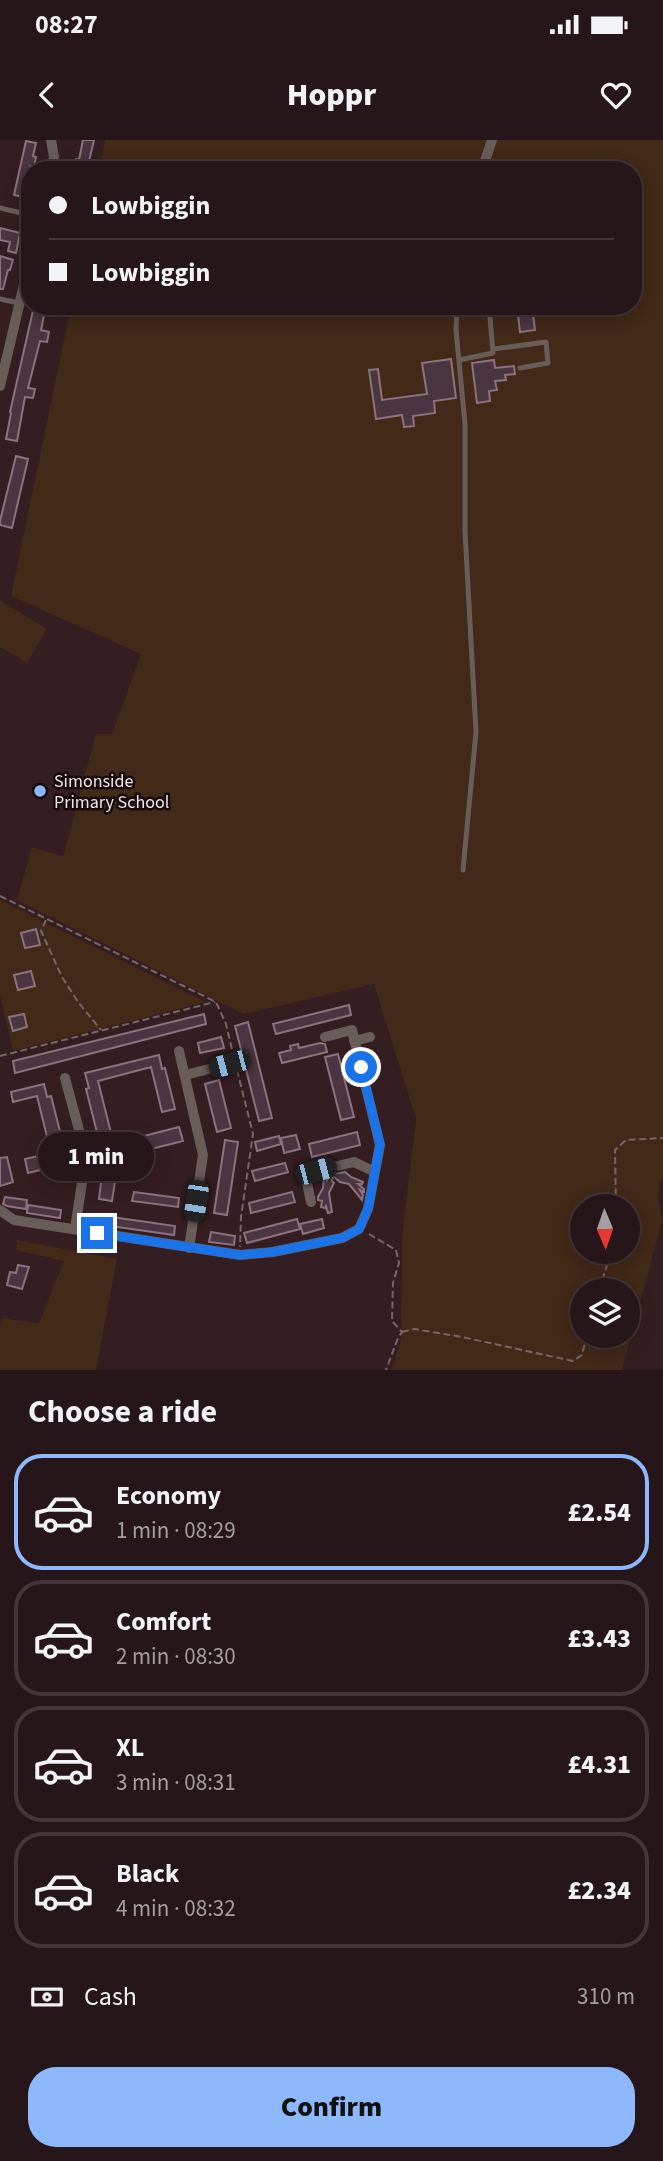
<!DOCTYPE html>
<meta charset="utf-8">
<style>
:root{--surface:#271619;--page:#2f1f22;--text:#f1f3f6;--muted:#a49fa2;--line:#433538;--accent:#8db9fc}
body{margin:0;font-family:"Source Sans 3",sans-serif;background:var(--page);color:var(--text);height:100vh;display:flex;flex-direction:column;font-size:26px;white-space:nowrap}
*{box-sizing:border-box;margin:0}
p{font-size:23px;color:var(--muted)}
.icon{flex:none;width:38px;height:38px;fill:none;stroke:currentColor;stroke-width:2;stroke-linecap:round;stroke-linejoin:round}
.map{position:relative;height:1230px;overflow:hidden}
.drawer{display:flex;flex-direction:column;background:var(--surface);flex:1}
.drawer>*{flex:none}
.hud{position:absolute;left:21px;top:21px;width:621px;height:154px;border-radius:28px;box-shadow:0 4px 18px #0003,0 0 0 2px var(--line);display:grid;align-content:center;height:154px;padding:0 28px;background:var(--surface)}
.needle{width:46px;rotate:178deg}
.tools{position:absolute;left:570px;top:1054px;display:grid;gap:14px}
.tools a{display:grid;place-items:center;width:70px;height:70px;border-radius:50%;background:var(--surface);box-shadow:0 4px 18px #0003,0 0 0 2px var(--line);font-size:35px}
.end{position:absolute;width:32px;height:32px;margin:-16px;border:9px solid #1a73e8;background:#fff;box-shadow:0 0 0 4px #fff}
.from{border-radius:50%}
.bubble{position:absolute;height:49px;border-radius:24px;background:var(--surface);box-shadow:0 4px 18px #0003,0 0 0 2px var(--line);font-size:23px;font-weight:800;line-height:49px;text-align:center}
.car{position:absolute;width:21px;height:42px;margin:-21px -10px;border-radius:9px;box-shadow:0 0 5px 2px #0007;background:linear-gradient(#222 24%,#8ab4d8 0 40%,#222 0 76%,#8ab4d8 0 86%,#222 0)}
.hud b{display:flex;align-items:center;gap:24px;height:66px;font-size:26px}
.hud b+b{border-top:2px solid var(--line)}
.hud i{width:18px;height:18px;background:var(--text)}
ul{padding:0;list-style:none}
li{display:flex;align-items:center;gap:21px;height:116px;margin:0 14px 10px;padding:0 14px;border:4px solid var(--line);border-radius:28px}
li div{flex:1}
li b{display:block;font-size:26px}
li em{font-style:normal;font-weight:800}
li.current{border-color:var(--accent)}
li>.icon{width:63px;height:63px;stroke-width:1.5}
h2{padding:0 28px;font-size:32px;line-height:84px}
.pay{display:flex;align-items:center;gap:18px;height:77px;padding:0 28px;font-size:26px}
.pay p{margin-inline-start:auto}
.primary-button{display:flex;gap:14px;margin-top:auto;padding:14px 28px}
.primary-button a{flex:1;height:80px;border-radius:28px;background:var(--accent);color:#111;font-size:28px;font-weight:800;line-height:80px;text-align:center}
.status{display:flex;justify-content:space-between;align-items:center;height:49px;padding:0 35px;background:var(--surface);direction:ltr}
.status svg{height:19px;fill:currentColor}
header{display:flex;justify-content:space-between;align-items:center;height:91px;padding:0 28px;background:var(--surface);font-size:32px;font-weight:800}
.map>svg:first-child{display:block}
</style>
<div class="status"><b>08:27</b><svg viewBox="0 0 49 12"><path d="M0 12V9h3v3zM5 12V6h3v6zM10 12V3h3v9zM15 12V0h3v12zM26 1h20v11H26zM47 4h2v5h-2z"/></svg></div>
<header><svg class="icon" aria-label="back" viewBox="0 0 24 24"><path d="M15 5l-7 7 7 7"/></svg>Hoppr<svg class="icon" aria-label="heart" viewBox="0 0 24 24"><path d="M12 20l-8-8c-3-5 5-10 8-4 3-6 11-1 8 4z"/></svg></header>
<div class="map">
<svg width="663" height="1230" viewBox="0 0 663 1230">
<rect width="100%" height="100%" fill="#341e21"/>
<path fill="#422918" fill-rule="evenodd" d="M105 0H663V1039H660L658 1058 662 1080 622 1230H391L401 1201 402 1097 416 979 374 844 244 874 17 760 32 707 63 716 96 594H112L141 514 11 456 71 166H634V30H99ZM583 1066H628V1111H583ZM583 1150H628V1195H583Z
M0 460 47 489 27 523 0 507Z
M0 760 206 862 13 911 0 856Z
M17 1100 117 1119 96 1230H0V1191L2 1178 39 1183 64 1121 16 1110Z"/>
<path fill="#4b3540" stroke="#8b727e" stroke-width="2" d="M83 0H94L87 30H73L76 19 79 20Z
M26 1 36 3 33 16 36 17 34 27 30 26V43H27L24 57 14 55Z
M0 88 20 93 16 113 8 111 10 102 0 100Z
M0 116 13 120 10 130H8L3 149H0Z
M34 166H46L41 190 49 192 47 202 40 201 28 248 35 249 33 258 25 257 17 301 6 299 11 273 10 272Z
M517 166H532L535 190 520 192Z
M451 219 456 258 434 261 435 273 413 276 414 286 404 287 402 275 376 279 369 230 378 229 382 260 427 254 422 223Z
M494 220 495 228 514 226 515 234 505 235 506 240 495 241 497 250 489 251 490 261 477 263 472 223Z
M16 316 28 319 12 388 0 385V381Z
M36 789 40 805 25 808 21 793Z
M31 831 35 846 18 850 14 835Z
M349 865 351 875 276 894 273 884Z
M24 874 27 887 13 891 9 877Z
M204 874 206 884 15 933 13 921Z
M248 882 272 978 259 981 235 886Z
M221 897 224 908 200 913 198 903Z
M320 903 325 904 327 912 282 923 279 913 291 910 290 906 298 904 299 908Z
M338 914 354 977 341 980 325 917Z
M159 915 162 929 165 928 175 969 162 972 151 927 98 941 117 1017 104 1020 86 949 89 948 85 933Z
M219 940 231 988 217 992 205 944Z
M44 944 47 957 51 956 68 1023 28 1033 25 1019 51 1013 37 956 13 962 11 952Z
M179 987 183 1001 135 1013 132 999Z
M357 992 360 1005 312 1017 309 1004Z
M296 995 300 1009 284 1013 281 998Z
M279 996 281 1004 257 1011 255 1002Z
M225 1000 238 1002 227 1075 214 1073Z
M7 1017 13 1042 0 1046V1018Z
M285 1023 288 1032 255 1041 252 1031Z
M103 1026 117 1028 112 1061 99 1059Z
M345 1032 351 1037 363 1042 362 1044H358L364 1049V1052L360 1050 363 1055 362 1060 349 1044 340 1042 333 1036 332 1041 334 1043 329 1053 332 1072 328 1073 326 1066 325 1068 321 1067 322 1061 318 1060V1057L323 1048 324 1037H327V1040L330 1035Z
M134 1052 179 1058 178 1067 132 1061Z
M292 1052 295 1062 251 1073 249 1063Z
M5 1057 27 1060 26 1069 7 1066 3 1064Z
M28 1065 61 1070 60 1078 27 1073Z
M98 1075 175 1086 174 1095 96 1084Z
M297 1079 300 1089 247 1103 244 1093Z
M322 1079 324 1088 303 1094 300 1084Z
M211 1092 235 1096 234 1105 209 1102Z
M18 1125 29 1127 22 1149 7 1145 10 1132 16 1133Z"/>
<g fill="none" stroke-linecap="round" stroke-linejoin="round">
<path stroke="#786567" stroke-width="2" stroke-dasharray="7 3.5" stroke-linecap="butt" d="M0 756 216 862 226 884 233 914
M46 780 41 791 62 837 78 862 101 890
M0 916 215 862
M237 930 253 994 241 1077 240 1107
M616 1066 615 1010 626 1000 663 998
M369 1094 396 1110 399 1123 393 1143 392 1181 402 1192 398 1198 386 1230
M599 1150 608 1122 617 1111
M402 1192 414 1189 462 1197 573 1221 582 1215 587 1195"/>
<path stroke="#695d5a" stroke-width="5" d="M0 68 30 75
M0 159 19 163
M457 166 456 190 465 284V392L476 592 463 730
M494 209 546 202 548 223 520 228
M459 220 493 213 490 177"/>
<path stroke="#695d5a" stroke-width="10" d="M51 30 54 17 51 0
M482 30 492 0
M0 246 30 119
M354 901 370 897
M179 911 203 1015 189 1108
M185 935 229 924
M65 938 86 1016 75 1089
M311 1062 307 1043 309 1035 316 1031 354 1022 375 1032
M0 1070 14 1080 240 1115 273 1112 342 1098 359 1089 368 1069 380 1005 352 890 325 897"/>
</g>
<g fill="none" stroke-linecap="round" stroke-linejoin="round">
<path stroke="#1a73e8" stroke-width="9" d="M97 1093 240 1115 272 1112 342 1098 359 1089 368 1069 380 1004 361 927"/>
</g>
<circle fill="#8db9fc" stroke="#150b0d" stroke-width="2.5" cx="40" cy="651" r="7"/>
<g text-anchor="middle" dominant-baseline="central" stroke-width="5" stroke-linejoin="round" paint-order="stroke">
<g font-size="18" fill="#f2e3e4" stroke="#150b0d" text-anchor="start">
<text x="54" y="641">Simonside<tspan x="54" dy="21">Primary School</tspan></text>
</g>
</g>
</svg>
<div class="tools">
<a><svg class="needle" viewBox="-14 -14 28 28"><path d="M0-13l5 13h-10z" fill="#e53935"/><path d="M0 13l5-13h-10z" fill="#a49fa2"/></svg></a>
<a><svg class="icon" aria-label="layers" viewBox="0 0 24 24"><path d="M12 4l9 5-9 5-9-5zM3 14l9 5 9-5"/></svg></a>
</div>
<i class="end from" style="left:361px;top:927px"></i>
<i class="end" style="left:97px;top:1093px"></i>
<div class="bubble" style="left:38px;top:992px;width:116px">1 min</div>
<i class="car" style="left:229px;top:924px;rotate:255deg"></i>
<i class="car" style="left:316px;top:1031px;rotate:75deg"></i>
<i class="car" style="left:196px;top:1061px;rotate:189deg"></i>
<div class="hud">
<b><i class="from"></i>Lowbiggin</b>
<b><i></i>Lowbiggin</b>
</div>
</div>
<section class="drawer">
<h2>Choose a ride</h2>
<ul>
<li class="current"><svg class="icon" aria-label="car" viewBox="0 0 24 24"><path d="M5 17H2v-5l4-1 3-4h7l3 4 3 1v5h-3M9 17h6M6 11h13"/><circle cx="7" cy="17" r="2"/><circle cx="17" cy="17" r="2"/></svg><div><b>Economy</b><p>1 min · 08:29</p></div><em>£2.54</em></li>
<li><svg class="icon" aria-label="car" viewBox="0 0 24 24"><path d="M5 17H2v-5l4-1 3-4h7l3 4 3 1v5h-3M9 17h6M6 11h13"/><circle cx="7" cy="17" r="2"/><circle cx="17" cy="17" r="2"/></svg><div><b>Comfort</b><p>2 min · 08:30</p></div><em>£3.43</em></li>
<li><svg class="icon" aria-label="car" viewBox="0 0 24 24"><path d="M5 17H2v-5l4-1 3-4h7l3 4 3 1v5h-3M9 17h6M6 11h13"/><circle cx="7" cy="17" r="2"/><circle cx="17" cy="17" r="2"/></svg><div><b>XL</b><p>3 min · 08:31</p></div><em>£4.31</em></li>
<li><svg class="icon" aria-label="car" viewBox="0 0 24 24"><path d="M5 17H2v-5l4-1 3-4h7l3 4 3 1v5h-3M9 17h6M6 11h13"/><circle cx="7" cy="17" r="2"/><circle cx="17" cy="17" r="2"/></svg><div><b>Black</b><p>4 min · 08:32</p></div><em>£2.34</em></li>
</ul>
<div class="pay"><svg class="icon" aria-label="cash" viewBox="0 0 24 24"><path d="M3 7h18v10H3z"/><circle cx="12" cy="12" r="2"/></svg>Cash<p>310 m</p></div>
<div class="primary-button"><a>Confirm</a></div>
</section>
